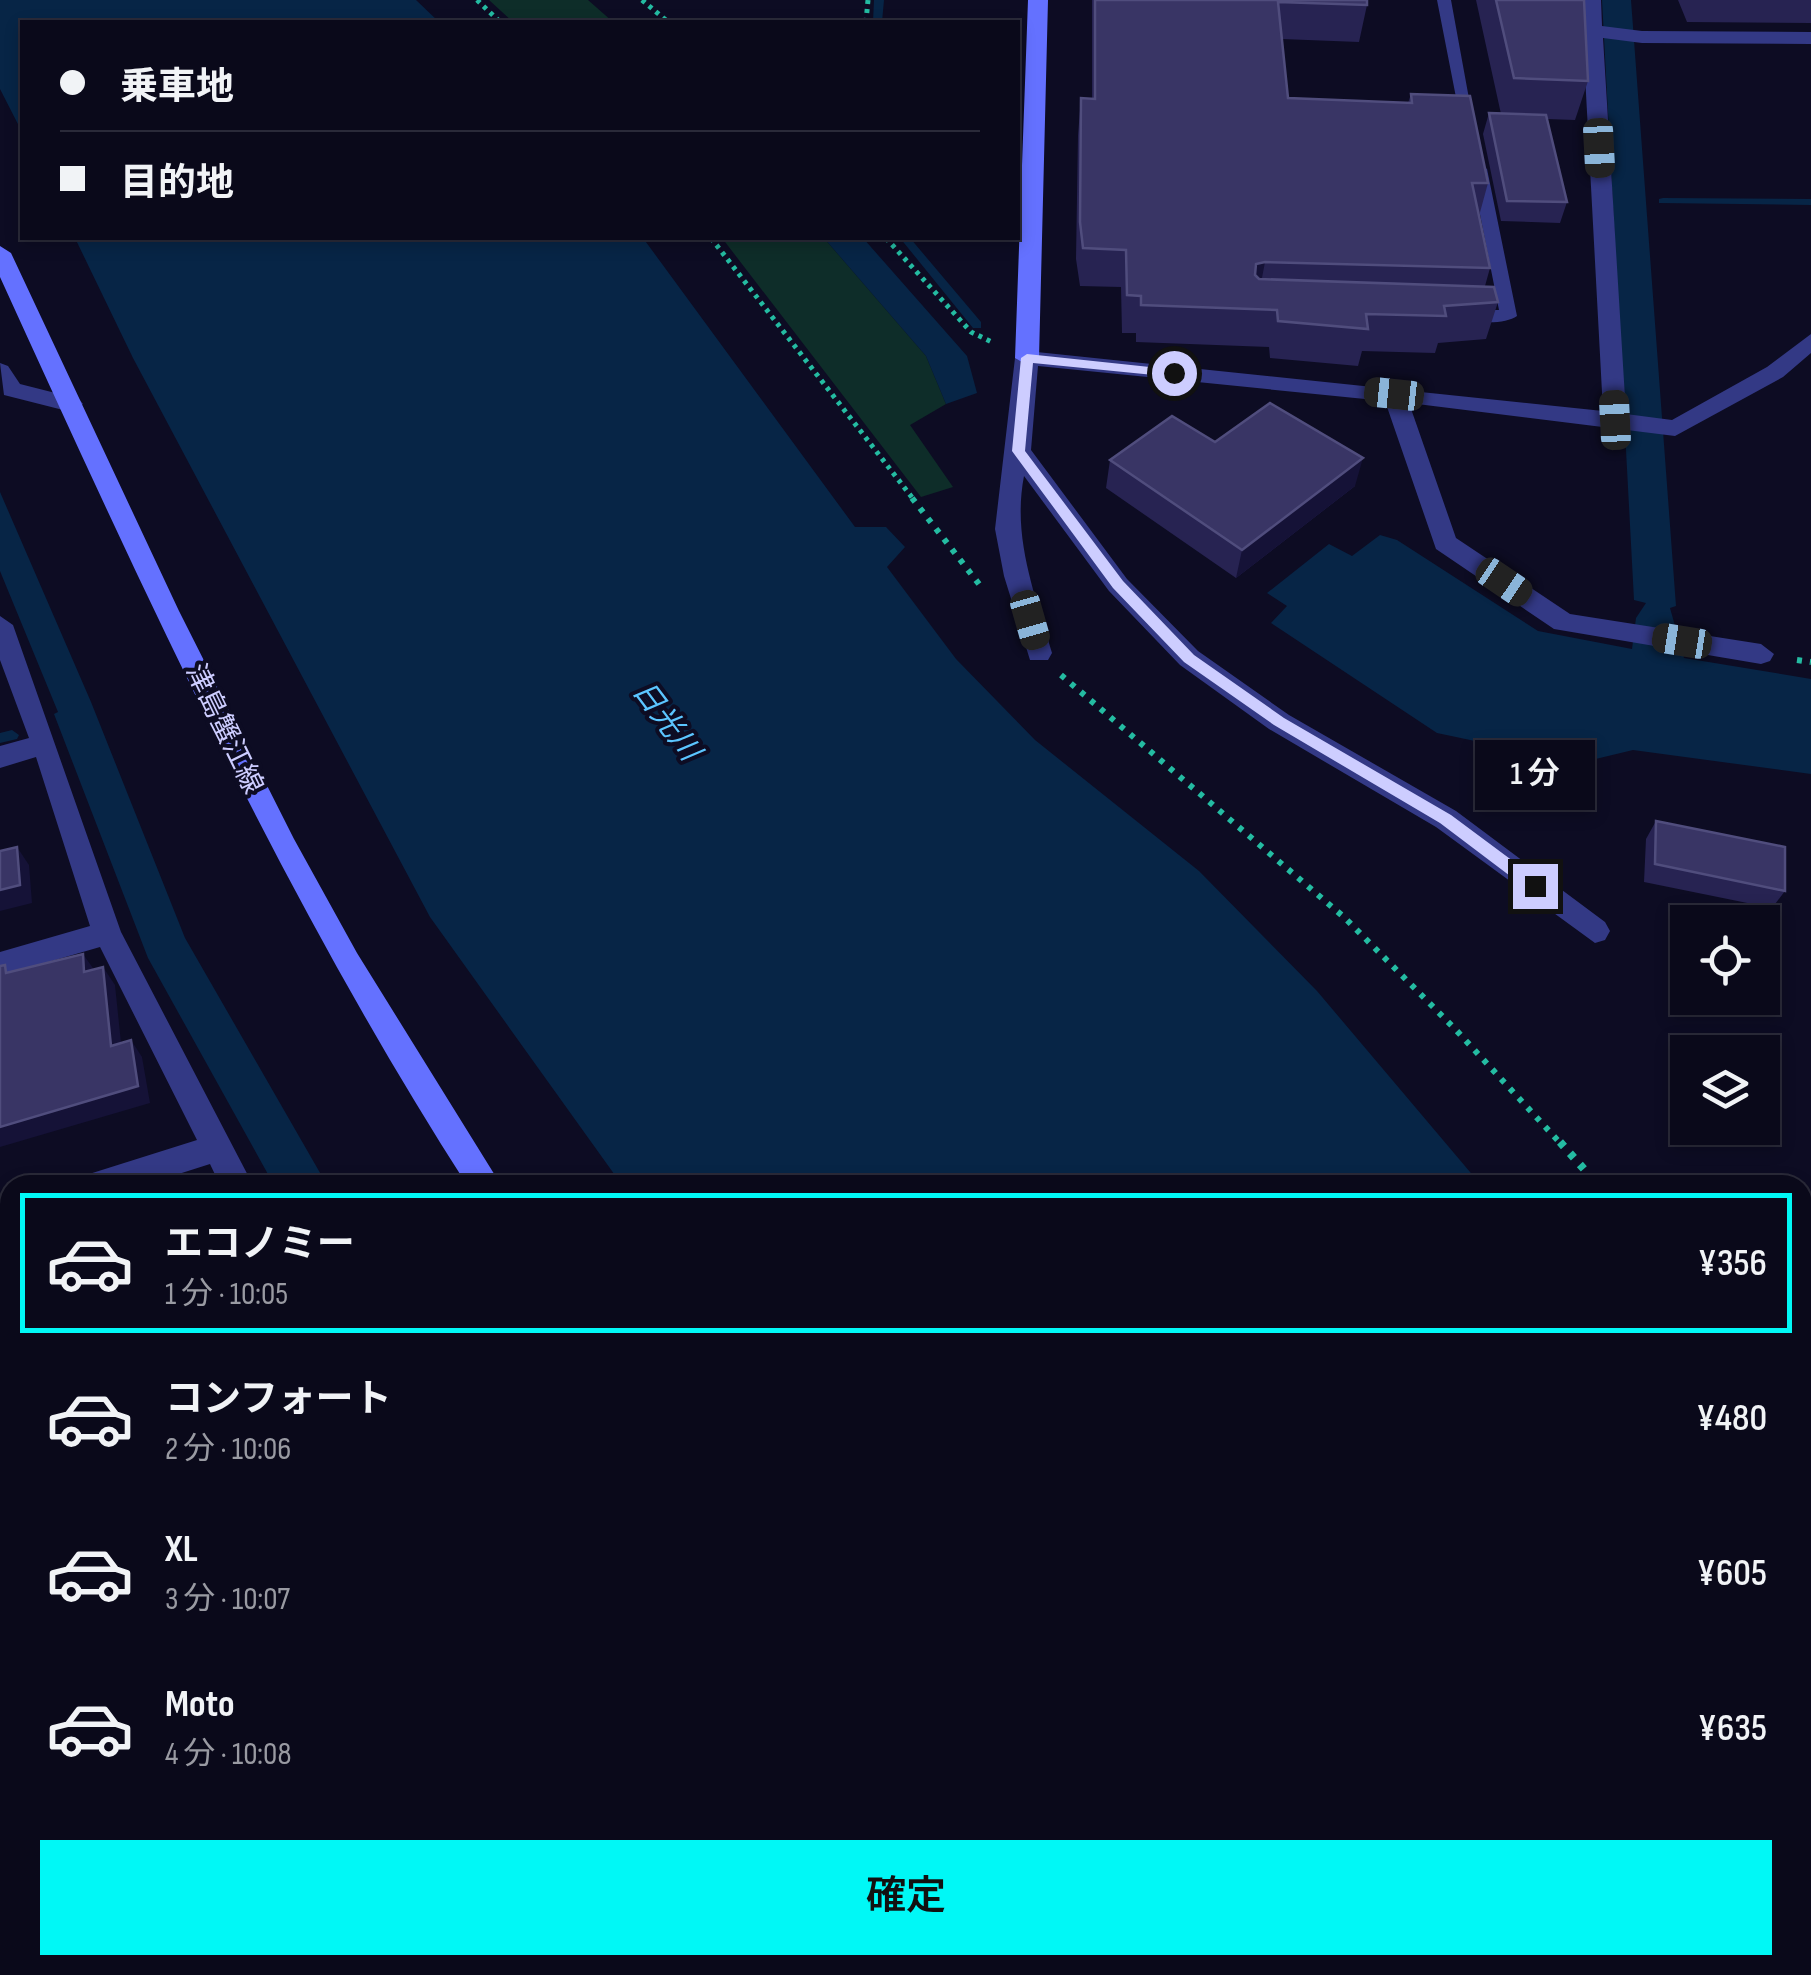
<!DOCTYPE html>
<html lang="ja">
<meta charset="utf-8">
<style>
:root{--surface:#0a091a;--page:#181727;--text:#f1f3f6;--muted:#999aa2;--line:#2a2a39;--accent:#00f8f6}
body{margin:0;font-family:"Sofia Sans Condensed","Noto Sans JP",sans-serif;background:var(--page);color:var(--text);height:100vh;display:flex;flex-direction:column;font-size:38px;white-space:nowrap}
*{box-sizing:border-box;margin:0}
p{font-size:32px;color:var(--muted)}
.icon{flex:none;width:55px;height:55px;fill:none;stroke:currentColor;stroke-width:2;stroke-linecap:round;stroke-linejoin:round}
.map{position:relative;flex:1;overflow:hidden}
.panel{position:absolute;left:0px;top:1175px;width:1812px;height:800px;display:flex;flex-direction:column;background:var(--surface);border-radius:30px 30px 0 0;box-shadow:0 5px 15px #0003,0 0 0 2px var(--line)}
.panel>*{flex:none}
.guide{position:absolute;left:20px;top:20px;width:1000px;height:220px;border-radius:0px;box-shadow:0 5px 15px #0003,0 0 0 2px var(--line);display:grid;align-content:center;height:220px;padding:0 40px;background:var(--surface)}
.buttons{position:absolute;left:1670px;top:905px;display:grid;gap:20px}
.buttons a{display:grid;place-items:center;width:110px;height:110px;border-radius:0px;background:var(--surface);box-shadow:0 5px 15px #0003,0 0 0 2px var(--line);font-size:50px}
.end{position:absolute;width:45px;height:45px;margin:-22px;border:12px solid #cdcdff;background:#111;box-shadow:0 0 0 5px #111}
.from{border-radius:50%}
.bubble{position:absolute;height:70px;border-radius:0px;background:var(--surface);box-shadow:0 5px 15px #0003,0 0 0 2px var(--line);font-size:32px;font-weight:600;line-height:70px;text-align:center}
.car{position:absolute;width:30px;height:60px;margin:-30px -15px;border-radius:12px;box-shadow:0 0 8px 2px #0007;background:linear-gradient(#222 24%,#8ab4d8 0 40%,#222 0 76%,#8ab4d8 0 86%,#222 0)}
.guide b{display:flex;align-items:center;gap:35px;height:95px;font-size:38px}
.guide b+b{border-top:2px solid var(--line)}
.guide i{width:25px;height:25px;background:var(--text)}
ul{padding:18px 0 0;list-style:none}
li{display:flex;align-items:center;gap:30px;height:140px;margin:0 20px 15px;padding:0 20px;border:5px solid transparent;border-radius:0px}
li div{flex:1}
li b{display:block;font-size:38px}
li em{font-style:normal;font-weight:600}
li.selected{border-color:var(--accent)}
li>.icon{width:90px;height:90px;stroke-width:1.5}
.button{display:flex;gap:20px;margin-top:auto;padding:20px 40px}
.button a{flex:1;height:115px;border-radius:0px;background:var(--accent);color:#111;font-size:40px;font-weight:600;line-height:115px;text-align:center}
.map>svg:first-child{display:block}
</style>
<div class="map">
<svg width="1811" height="1975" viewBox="0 0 1811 1975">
<rect width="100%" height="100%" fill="#0d0c23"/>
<path fill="#0e2d29" d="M489 0H588L613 22H513Z
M722 238H824L926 356 946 404 910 425 953 487 921 497Z"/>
<path fill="#072546" d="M0 0H416L439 22H22V132L0 89Z
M1602 0H1631L1676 606 1670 608 1684 658 1811 679V774L1633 750 1579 763 1437 733 1271 623 1287 606 1267 593 1329 544 1352 556 1380 535 1397 540 1538 631 1632 649 1636 618 1646 603 1634 600Z
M75 238H643L855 527H886L905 547 887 567 956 659 1035 740 1199 871 1317 991 1481 1185H622L430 917 133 358Z
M824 238H863L967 356 977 393 946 404 926 356Z
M0 492 91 702 185 938 327 1185H274L148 958 54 714 58 712 0 571Z
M1803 1567 1811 1577V1975H1168L1162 1965H1802Z"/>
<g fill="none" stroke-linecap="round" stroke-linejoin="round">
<path fill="#072546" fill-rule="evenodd" d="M874 0H884L882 22H873Z
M1663 198 1811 199V205L1659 203V199Z
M900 238H910L981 322V328H973Z
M12 730 19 735 17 739 0 743V733Z"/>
<path stroke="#24bca2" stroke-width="5" stroke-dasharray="4 5" stroke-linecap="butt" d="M477 0 500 22
M642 0 668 22
M866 22 868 0
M711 238 914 500
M886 238 971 332 994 343"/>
<path stroke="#24bca2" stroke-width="6" stroke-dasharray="5 8" stroke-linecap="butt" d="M912 498 979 584
M1797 660 1811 662
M1061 675 1345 918 1456 1030 1562 1145"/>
<path stroke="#24bca2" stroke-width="8" stroke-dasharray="6 9" stroke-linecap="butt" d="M1560 1142 1598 1185
M1802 1415 1811 1424"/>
<path fill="#333985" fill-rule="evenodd" d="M1437 0H1451L1474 126 1461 123Z
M1479 164 1487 169 1517 316C1505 325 1470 324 1458 315L1466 310H1499L1471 169Z"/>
<path fill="#333985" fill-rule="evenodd" d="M1581 0H1601L1602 26 1642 31 1811 32V44L1642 43 1603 38 1626 414 1672 420 1767 367 1811 334V353L1783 377 1675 436 1409 403 1456 538 1570 614 1761 644 1774 654 1770 661 1761 664 1554 629 1436 549 1385 401 1038 366 1031 450 1127 579 1198 651 1289 715 1456 811 1605 922 1610 931 1605 940 1595 943 1436 827 1269 729 1180 665 1109 591 1024 476C1012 538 1035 594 1052 653L1048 660H1030L1004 576 995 529 1015 358 1027 351 1603 411Z
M0 363 8 366 20 384 79 399 83 404 71 412 4 395Z
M0 616 13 625 121 932 253 1185H220L210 1164 144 1185H81L86 1175 197 1140 100 947 0 976V952L90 926 36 757 0 768V746L29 738 0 660Z
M10 1197V1227L0 1230V1200Z
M10 1494V1530L0 1534V1498Z
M10 1706V1744L0 1748V1710Z
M300 1965H360L356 1975H296Z
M670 1965H711L715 1975H674Z"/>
<path fill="#6471ff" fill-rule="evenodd" d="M1028 0H1048L1039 358 1027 365 1015 358Z
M0 246 11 253 179 611 294 839 357 953 501 1185H467C282 897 142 588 0 277Z
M972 1965H1014L1018 1975H976Z"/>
</g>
<path fill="#272352" d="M1092 0H1367V5L1359 42 1282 39 1288 98 1408 103 1411 94 1488 183 1479 216 1490 268 1485 286 1498 302 1486 339 1438 343 1435 353 1362 351 1358 366 1270 358 1269 347 1136 342V333H1122L1121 287 1080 286 1076 259 1078 135 1081 98H1092Z
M1476 0H1584L1588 81 1575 120 1547 119 1567 202 1560 223 1501 221 1483 134 1489 113 1501 114Z
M1678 0H1811V23L1687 22Z
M1110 460 1355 486 1236 578 1106 488Z
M1656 821 1785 891 1772 908 1644 882 1646 839Z"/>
<path fill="#151237" d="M1265 262 1258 299 1249 302 1256 264Z
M1363 458 1355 486 1236 578 1242 550Z
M17 847 29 865 32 903 0 911V890Z
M83 954 95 971 84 972Z
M103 967 115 985 123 1062 111 1046Z
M131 1040 142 1057 150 1103 0 1147V1127Z
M10 1405V1422L0 1426V1408Z
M10 1632V1647L0 1651V1636Z
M83 1965H109L81 1975H55Z
M623 1965H628L629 1970 618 1975H604Z"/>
<path fill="#393565" stroke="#504d7d" stroke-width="2.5" d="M1095 0H1367V5L1278 2 1288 98 1412 103 1411 94 1470 96 1488 183H1472L1490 268 1265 262 1256 264 1255 275 1259 279 1494 287 1498 302 1444 306 1446 316 1366 314 1368 329 1278 321 1277 310 1141 305V296L1127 295 1126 250 1083 248 1080 222 1081 98 1095 99Z
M1496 0H1584L1588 81 1514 78Z
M1489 113 1546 115 1567 202 1507 201Z
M1270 403 1363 458 1242 550 1110 460 1172 416 1215 442Z
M1656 821 1785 847V891L1655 864Z
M17 847 20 885 0 890V851Z
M83 954 84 972 103 967 111 1046 131 1040 138 1086 0 1127V966L5 965 6 973Z
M202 1175 204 1185H173Z
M10 1244V1405L0 1408V1247Z
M10 1550V1632L0 1636V1554Z
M10 1761V1965H83L55 1975H0V1765Z
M388 1965H623L624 1967 604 1975H390Z"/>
<path fill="#cdcdff" d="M1027 354 1178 370 1174 377 1033 363 1025 451 1123 581 1194 655 1284 718 1451 815 1541 882V891H1530L1440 823 1274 725 1184 662 1113 588 1012 451 1021 358Z"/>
<g text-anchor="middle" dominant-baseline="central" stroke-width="8" stroke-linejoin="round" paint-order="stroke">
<g font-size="28" fill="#cdcdff" stroke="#0d0c23">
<text transform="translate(224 729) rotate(64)">津島蟹江線</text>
</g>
<g font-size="30" font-style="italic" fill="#5bc5ff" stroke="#0d0c23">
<text transform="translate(666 721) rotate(53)">日光川</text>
</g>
</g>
</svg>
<div class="buttons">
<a><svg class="icon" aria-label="locate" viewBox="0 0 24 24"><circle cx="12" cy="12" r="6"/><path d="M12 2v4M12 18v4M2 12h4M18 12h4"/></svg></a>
<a><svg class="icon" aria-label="layers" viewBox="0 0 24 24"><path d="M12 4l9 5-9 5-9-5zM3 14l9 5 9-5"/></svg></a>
</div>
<i class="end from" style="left:1174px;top:373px"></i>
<i class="end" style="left:1535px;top:886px"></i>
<div class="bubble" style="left:1475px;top:740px;width:120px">1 分</div>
<i class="car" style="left:1599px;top:148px;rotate:177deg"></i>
<i class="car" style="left:1394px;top:394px;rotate:276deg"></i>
<i class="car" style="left:1615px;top:420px;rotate:357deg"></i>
<i class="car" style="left:1504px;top:582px;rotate:124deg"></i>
<i class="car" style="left:1030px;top:620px;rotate:164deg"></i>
<i class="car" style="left:1682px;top:641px;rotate:279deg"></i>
<div class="guide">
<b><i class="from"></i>乗車地</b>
<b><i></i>目的地</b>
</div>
<section class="panel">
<ul>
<li class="selected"><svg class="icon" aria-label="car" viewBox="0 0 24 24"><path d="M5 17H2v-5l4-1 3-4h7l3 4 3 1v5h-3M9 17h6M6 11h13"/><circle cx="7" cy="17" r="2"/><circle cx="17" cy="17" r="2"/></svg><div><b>エコノミー</b><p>1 分 · 10:05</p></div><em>¥356</em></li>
<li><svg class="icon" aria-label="car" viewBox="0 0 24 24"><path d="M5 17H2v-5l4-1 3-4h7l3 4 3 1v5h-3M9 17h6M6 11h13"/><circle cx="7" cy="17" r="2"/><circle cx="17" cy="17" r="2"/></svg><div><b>コンフォート</b><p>2 分 · 10:06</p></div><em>¥480</em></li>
<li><svg class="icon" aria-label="car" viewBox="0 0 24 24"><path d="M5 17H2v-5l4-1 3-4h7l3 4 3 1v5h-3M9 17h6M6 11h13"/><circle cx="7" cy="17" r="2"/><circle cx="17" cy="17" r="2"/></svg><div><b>XL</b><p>3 分 · 10:07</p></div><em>¥605</em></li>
<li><svg class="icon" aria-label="car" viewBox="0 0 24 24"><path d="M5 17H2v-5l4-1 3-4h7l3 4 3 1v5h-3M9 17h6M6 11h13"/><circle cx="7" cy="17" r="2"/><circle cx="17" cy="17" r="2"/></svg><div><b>Moto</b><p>4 分 · 10:08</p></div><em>¥635</em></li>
</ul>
<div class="button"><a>確定</a></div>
</section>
</div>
